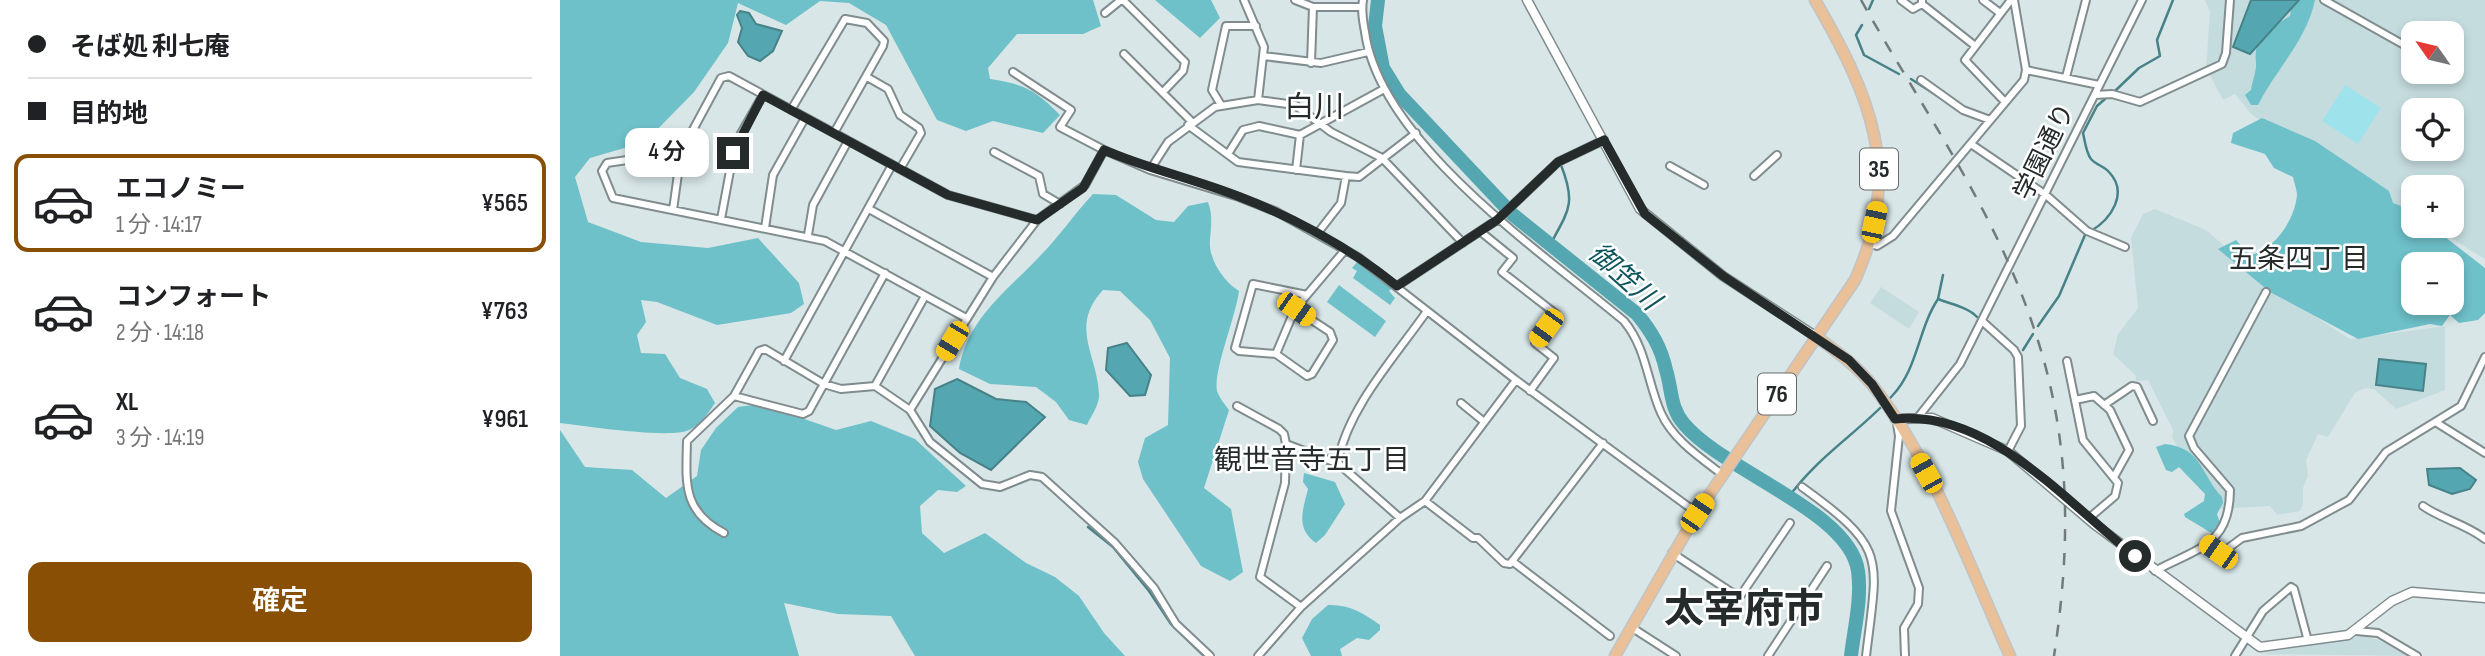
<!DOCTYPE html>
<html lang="ja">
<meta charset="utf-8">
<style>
:root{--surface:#fff;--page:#f2f2f2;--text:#202124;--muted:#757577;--line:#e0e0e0;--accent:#895005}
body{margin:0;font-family:"Sofia Sans Condensed","Noto Sans JP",sans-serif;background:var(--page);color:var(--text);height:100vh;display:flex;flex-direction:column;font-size:26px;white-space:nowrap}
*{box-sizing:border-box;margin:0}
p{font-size:23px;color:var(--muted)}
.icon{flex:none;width:38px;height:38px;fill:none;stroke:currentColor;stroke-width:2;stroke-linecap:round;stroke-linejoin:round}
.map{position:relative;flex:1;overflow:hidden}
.sheet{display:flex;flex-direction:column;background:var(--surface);width:560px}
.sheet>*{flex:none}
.hud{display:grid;align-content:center;height:154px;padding:0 28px;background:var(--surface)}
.needle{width:46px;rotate:304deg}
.buttons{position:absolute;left:1841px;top:21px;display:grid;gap:14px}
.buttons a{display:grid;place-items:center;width:63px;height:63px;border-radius:14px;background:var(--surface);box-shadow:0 4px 10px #0003;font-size:35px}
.end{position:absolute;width:32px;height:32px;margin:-16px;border:9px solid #252a2b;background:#fff;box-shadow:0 0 0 4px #fff}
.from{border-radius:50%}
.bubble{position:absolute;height:49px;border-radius:14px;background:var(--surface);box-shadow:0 4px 10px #0003;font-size:23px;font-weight:600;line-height:49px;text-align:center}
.car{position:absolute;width:21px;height:42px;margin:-21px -10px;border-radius:9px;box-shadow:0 0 5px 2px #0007;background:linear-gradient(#f5c518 24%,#345 0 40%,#f5c518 0 76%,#345 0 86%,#f5c518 0)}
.hud b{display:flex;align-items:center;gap:24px;height:66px;font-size:26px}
.hud b+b{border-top:2px solid var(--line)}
.hud i{width:18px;height:18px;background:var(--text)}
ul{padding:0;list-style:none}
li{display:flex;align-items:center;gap:21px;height:98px;margin:0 14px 10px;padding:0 14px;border:4px solid transparent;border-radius:14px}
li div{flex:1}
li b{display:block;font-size:26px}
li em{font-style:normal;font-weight:600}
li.active{border-color:var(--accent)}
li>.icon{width:63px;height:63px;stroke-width:1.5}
.primary-button{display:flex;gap:14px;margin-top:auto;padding:14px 28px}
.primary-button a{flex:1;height:80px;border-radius:14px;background:var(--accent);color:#fff;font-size:28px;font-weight:600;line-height:80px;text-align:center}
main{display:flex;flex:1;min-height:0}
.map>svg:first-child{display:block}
</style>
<main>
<section class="sheet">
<div class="hud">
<b><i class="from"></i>そば処 利七庵</b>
<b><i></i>目的地</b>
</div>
<ul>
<li class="active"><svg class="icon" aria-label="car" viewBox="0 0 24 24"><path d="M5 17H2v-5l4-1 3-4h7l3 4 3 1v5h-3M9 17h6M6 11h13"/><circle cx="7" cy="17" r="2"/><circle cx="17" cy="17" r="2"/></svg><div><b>エコノミー</b><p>1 分 · 14:17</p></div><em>¥565</em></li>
<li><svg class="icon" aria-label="car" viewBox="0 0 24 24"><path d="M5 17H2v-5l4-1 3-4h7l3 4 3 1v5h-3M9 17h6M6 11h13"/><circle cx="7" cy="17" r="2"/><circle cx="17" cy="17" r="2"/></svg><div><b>コンフォート</b><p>2 分 · 14:18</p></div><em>¥763</em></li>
<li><svg class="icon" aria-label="car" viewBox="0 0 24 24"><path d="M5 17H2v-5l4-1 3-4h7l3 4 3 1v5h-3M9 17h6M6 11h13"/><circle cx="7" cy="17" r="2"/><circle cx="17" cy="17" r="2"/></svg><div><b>XL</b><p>3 分 · 14:19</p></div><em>¥961</em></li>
</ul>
<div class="primary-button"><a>確定</a></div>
</section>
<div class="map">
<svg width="1925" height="656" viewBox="0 0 1925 656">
<rect width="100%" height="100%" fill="#d8e6e7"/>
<path fill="#c5dcdf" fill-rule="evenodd" d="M1645 0H1925V259L1871 226H1892V187H1853V215L1692 115 1675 94 1663 100 1646 68 1650 12ZM1853 33H1892V72H1853ZM1853 110H1892V149H1853Z
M1595 209 1646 230 1718 293 1790 339 1885 326V390L1836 409 1814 389 1805 388 1795 393 1768 437 1758 434 1746 460 1748 476 1743 488V504L1740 511 1717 515 1710 506 1654 509 1612 437 1613 430 1588 380 1576 381V376L1553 354 1558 334 1578 308 1571 238 1583 214Z
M1321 287 1359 312 1349 329 1310 303Z
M1803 636 1818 640 1848 656 1700 654Z"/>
<path fill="#9ee3eb" d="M1785 85 1821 108 1798 144 1762 121Z"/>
<path fill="#6ec0c9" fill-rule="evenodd" d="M0 0H533L541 26 523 34H457L428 68 430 79C464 84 476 90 500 115L483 133 433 121 406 131 377 120 326 25 289 3 260 1 226 25 178 3 168 43 134 92 85 142 30 158 15 177 28 222 81 242 148 248 198 238 239 283 244 304 231 313 157 325 97 302 81 300 86 322 77 335 81 353 105 354 120 378 147 389 155 403C148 413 141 425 129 430 110 439 25 426 0 423Z
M595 0H651L660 18 640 38Z
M1703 0H1755C1747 40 1716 69 1698 105H1691L1685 95 1691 90C1692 82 1697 70 1696 62 1693 37 1710 28 1730 16L1732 1Z
M1702 118 1755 141 1829 191 1833 203 1844 207 1854 227 1876 230 1925 268V313L1918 320 1899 323 1890 315 1882 326 1870 324 1798 339 1710 292 1658 249 1676 240 1690 255C1714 250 1735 220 1737 195 1737 190 1734 182 1733 177L1714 168 1705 154 1671 143 1673 133ZM1853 264H1892V303H1853Z
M533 194 556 195 596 220 614 222 628 206 648 202C653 217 651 224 650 240 648 259 664 282 679 291 676 316 653 371 657 391 659 397 665 405 669 410L644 488 671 509 683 572 670 581 641 566 583 479 578 462 585 438 608 425 610 358 590 320 560 291 543 290C509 327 537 353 539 394 540 404 531 416 527 425L509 420 496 402 476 387 430 384 399 369C407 319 447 291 480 256 499 237 514 214 533 194Z
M798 261 833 287 829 291 835 298 830 305 793 278 797 271 792 268Z
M779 285 826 321 815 337 767 302Z
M201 404 276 430 311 421 355 439 406 486 397 492 378 490 360 506 362 533 384 553 425 533 466 563 495 577 519 596 544 633 565 656H355L331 616 278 614 224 603 239 656H0V430L25 467 72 470 106 498 137 476 141 450 156 428 178 407Z
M1605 444C1643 448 1640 474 1662 497L1663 503 1657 514 1660 523 1653 534 1625 517 1624 514 1644 501 1645 494 1619 467 1612 472 1606 470 1596 447Z
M744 473 775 482 785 504 765 535 756 543C735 528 743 510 748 489L743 482Z
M768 605C788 604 804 613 820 625V630L809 640 797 638 780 649 782 656H751L742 638 752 619Z"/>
<path fill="#54a7b0" stroke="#468288" stroke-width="2" d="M1691 0H1739L1690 54 1673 47Z
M180 11 189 13 196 24 222 31 213 51 200 61 188 56 178 42 182 28 177 15Z
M567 343 591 375 585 395 570 396 546 370 548 348Z
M1819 359 1866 364 1863 391 1816 385Z
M397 379 436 399 466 402 485 417 431 470 400 453 370 426 375 389Z
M1900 468 1916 480 1910 489 1892 494 1869 485 1867 469Z"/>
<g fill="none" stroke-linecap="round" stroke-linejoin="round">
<path stroke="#468288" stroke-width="2.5" d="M1309 9 1313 0
M1302 25 1296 35 1304 55 1339 74
M1351 79 1404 113
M1555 91 1579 68 1600 56 1597 40 1613 0
M1531 231C1551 219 1569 193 1549 172 1544 166 1536 165 1531 159 1526 153 1525 141 1523 133L1537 106 1545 99
M991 243C1009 210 1016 203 1001 165
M1378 299 1383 275
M1478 326 1499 296 1525 235
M1463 350 1473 334
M1228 498C1257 457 1299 432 1332 396 1358 369 1358 329 1378 299 1390 304 1408 307 1417 317
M528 527 553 547 589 591 611 624 644 656"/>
<path stroke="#54a7b0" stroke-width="14" d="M818 0 815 26 823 68 839 94 952 214 1077 314C1091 331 1101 347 1106 370 1112 389 1110 408 1124 424 1163 471 1290 511 1298 571 1302 599 1294 629 1291 656"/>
<g stroke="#808c8e" stroke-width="10">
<path id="minor" d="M563 0 625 62 623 71 603 92
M684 0 704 47 698 100
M735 0 753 7H801
M803 0C801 11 803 21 805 32 820 143 983 253 1064 321 1087 349 1087 382 1101 413 1113 440 1141 458 1163 475
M1341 0 1353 9 1362 4
M1362 0V4L1414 45
M1423 0 1440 13
M1454 0 1466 70 1539 85
M1764 0 1853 50
M545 13 561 0
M564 54 632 122
M703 56 761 63 808 52
M751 63 753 7
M453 72 511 110 500 127 544 150
M307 77 328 89 340 115 359 128 361 133 340 169
M1506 77 1526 0
M1361 80 1403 110 1430 120
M1535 95 1552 94 1580 102 1662 64 1666 53 1670 0
M1445 102 1405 60 1451 0
M661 105 652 90 666 26H696
M231 110 285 19 307 23 324 41 323 46 274 133
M628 125 678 162 786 176 799 177 856 133
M1411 144 1486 195 1527 231 1565 247
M121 152 47 163 42 171 53 198 265 241 406 318
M434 152 479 176 483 194 500 204
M668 154 683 130 699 126 740 135
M1110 166 1144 185
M590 170 608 142 655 107 698 100 735 105 771 132 822 158 903 243
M736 170 740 135 824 89
M1194 176 1217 155
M309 209 433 277
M113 210 121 152 161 78 169 76 388 195 477 220
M161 219 175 144 203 95
M205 228 213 175 245 118
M921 232 953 258 942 272 996 314 975 343 994 358 970 391
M757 234 781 203 786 176
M248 235 253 205 288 141
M1309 243 1317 246 1333 236 1464 80 1466 70
M837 286 937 220 998 162 1044 140
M747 295 693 284 675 348 679 351 716 354 735 309 785 250
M1422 321 1454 350 1458 357 1461 426 1448 451
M716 354 747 376 752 374 773 340 770 332 735 309
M224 361 332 165
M1507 361 1523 440 1558 483 1555 496 1528 519
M315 386 365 296
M174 396 243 414 249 411 325 273
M1515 400 1534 396 1550 410 1569 450 1554 477
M901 403 923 421
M1544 405 1572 386 1577 387 1593 421
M677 406 719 429 724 434 726 444
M350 410 433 277 477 220 525 185 544 150 590 170 679 197 717 212 798 257 956 380 1137 513
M1359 416 1400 364 1582 0
M1877 423 1925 453
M1337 424 1339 436 1331 511 1359 588 1358 604 1344 628 1345 656
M1242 487C1328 549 1318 556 1306 656
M865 501 913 538H918L944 563 950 564 1043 443
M1863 506C1883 520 1904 523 1925 539
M840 518 779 464 778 460C790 405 835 357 867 311
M164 533C122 511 126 483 127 441L174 396 199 351 205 349 264 384 281 389 315 386 350 410 370 442 422 484 440 487 470 475 482 477 555 543 594 588 616 624 650 656
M1646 543 1663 552 1682 538 1741 526 1789 500 1826 452 1901 406 1925 357
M1112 553 1171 592 1181 595 1230 523
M952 561 1050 636
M1595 571C1638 548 1670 545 1670 490L1634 448 1629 436 1706 292
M741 607 700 577 725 483 726 444 779 464
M1071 627 1116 656
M1796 631 1818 633 1857 656
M698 656 741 607 840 518 865 501 956 380
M1208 656 1267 566
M1675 656 1703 611 1731 587 1734 589 1748 641"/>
</g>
<g stroke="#808c8e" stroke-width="11">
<path id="tertiary" d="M967 0 1080 209 1163 276 1257 337
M1335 419 1372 418 1448 451 1534 524 1700 647 1788 635 1832 601 1852 592 1925 598"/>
</g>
<g stroke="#c2c3c4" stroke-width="13">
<path id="primary" d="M1257 337C1277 352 1297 366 1313 386 1373 462 1410 568 1450 656
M1055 656 1137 513 1295 280C1344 171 1310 96 1255 0"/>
</g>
<use href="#minor" stroke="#fff" stroke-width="6"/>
<use href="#tertiary" stroke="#fff" stroke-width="8"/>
<use href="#primary" stroke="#e9c097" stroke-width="10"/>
<path stroke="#727b7c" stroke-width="2.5" stroke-dasharray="12 12" stroke-linecap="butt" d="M1301 0C1359 103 1431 205 1470 317 1511 431 1512 538 1494 656"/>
</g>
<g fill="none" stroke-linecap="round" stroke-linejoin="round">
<path stroke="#252a2b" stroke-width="9" d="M173 153 203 95 388 195 477 220 523 188 544 150C588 169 635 179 680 197 735 218 791 249 837 286L937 220 998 162 1044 140 1085 214 1163 276 1289 360 1312 384 1335 419C1429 409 1507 503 1575 556"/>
</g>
<g text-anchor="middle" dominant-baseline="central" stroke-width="5" stroke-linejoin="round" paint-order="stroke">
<g fill="#fff" stroke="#666a6b" stroke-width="2">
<rect x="1300" y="148.5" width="38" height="41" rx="5"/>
<rect x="1198" y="373.5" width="38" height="41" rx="5"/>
</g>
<g font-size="24" font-weight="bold" fill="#252a2b">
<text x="1319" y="169">35</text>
<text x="1217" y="394">76</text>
</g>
<g font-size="26" fill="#252a2b" stroke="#fff">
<text transform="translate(1485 152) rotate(-64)">学園通り</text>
</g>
<g font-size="28" fill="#252a2b" stroke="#fff">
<text x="1739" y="259">五条四丁目</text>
<text x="752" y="460">観世音寺五丁目</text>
</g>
<g font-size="28" font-style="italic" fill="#0d565d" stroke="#fff">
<text transform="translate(1064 277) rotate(42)">御笠川</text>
</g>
<g font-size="30" fill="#252a2b" stroke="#fff">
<text x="754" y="108">白川</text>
</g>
<g font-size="40" font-weight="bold" fill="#252a2b" stroke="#fff">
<text x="1184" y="610">太宰府市</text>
</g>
</g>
</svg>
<div class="buttons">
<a><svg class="needle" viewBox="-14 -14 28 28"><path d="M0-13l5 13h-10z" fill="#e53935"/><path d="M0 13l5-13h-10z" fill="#757577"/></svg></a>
<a><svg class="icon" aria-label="locate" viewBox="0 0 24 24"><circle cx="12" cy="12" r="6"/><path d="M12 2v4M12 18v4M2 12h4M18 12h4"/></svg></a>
<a>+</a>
<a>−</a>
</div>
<i class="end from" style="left:1575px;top:556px"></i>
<i class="end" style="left:173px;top:153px"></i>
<div class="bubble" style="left:65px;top:128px;width:84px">4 分</div>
<i class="car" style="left:1314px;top:222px;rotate:12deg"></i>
<i class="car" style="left:736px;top:309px;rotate:125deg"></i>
<i class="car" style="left:986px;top:328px;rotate:216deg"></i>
<i class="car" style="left:392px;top:341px;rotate:211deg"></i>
<i class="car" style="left:1366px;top:473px;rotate:331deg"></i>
<i class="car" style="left:1137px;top:513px;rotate:34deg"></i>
<i class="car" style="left:1658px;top:552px;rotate:305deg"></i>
</div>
</main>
